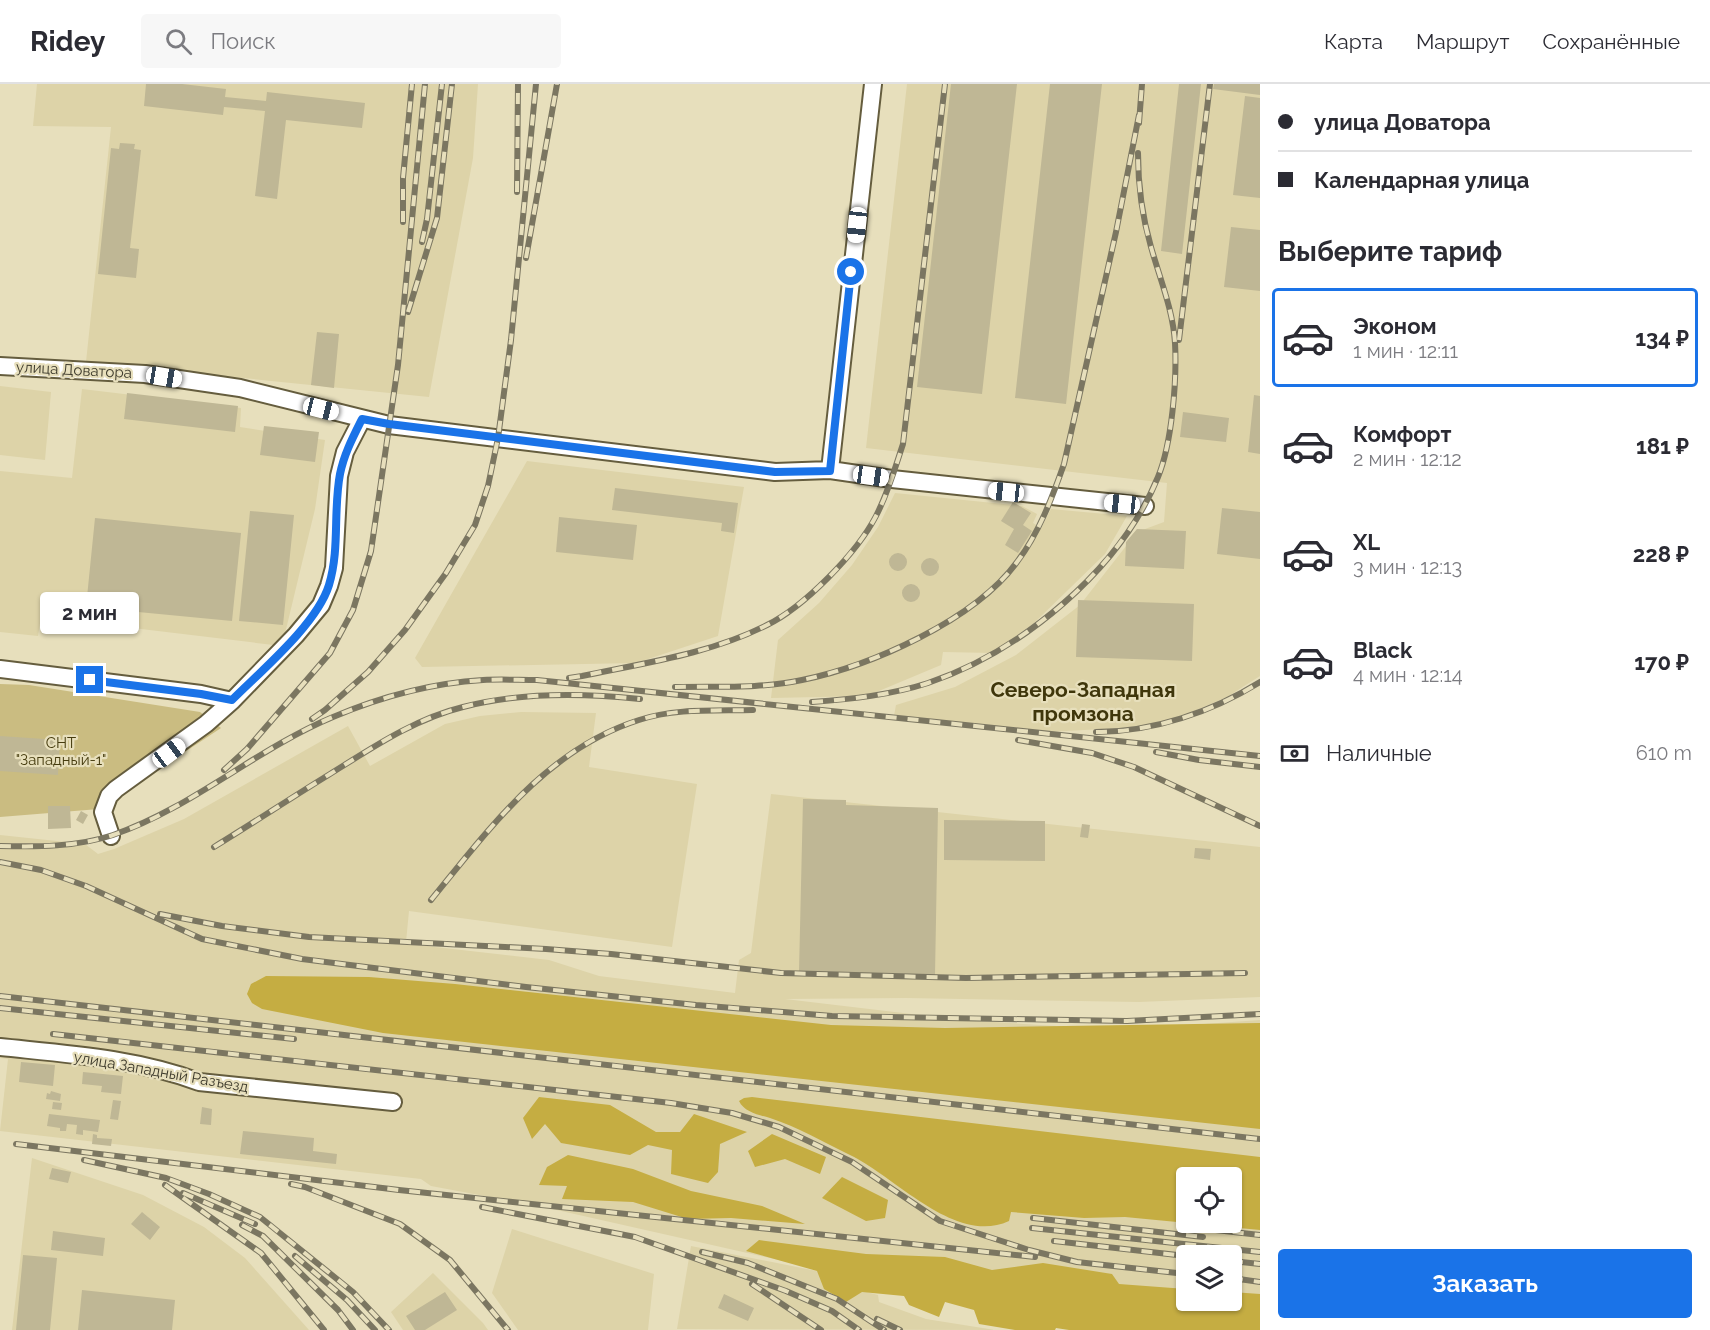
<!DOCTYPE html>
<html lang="ru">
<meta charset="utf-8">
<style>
:root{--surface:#fff;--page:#f7f7f7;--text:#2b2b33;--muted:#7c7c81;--line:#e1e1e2;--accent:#1a73e8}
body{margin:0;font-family:Raleway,sans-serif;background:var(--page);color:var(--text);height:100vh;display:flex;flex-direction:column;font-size:22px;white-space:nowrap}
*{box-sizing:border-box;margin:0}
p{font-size:20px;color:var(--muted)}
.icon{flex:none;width:33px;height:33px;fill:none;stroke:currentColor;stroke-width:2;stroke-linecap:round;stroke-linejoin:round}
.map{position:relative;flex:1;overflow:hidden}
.sheet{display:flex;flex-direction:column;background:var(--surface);width:450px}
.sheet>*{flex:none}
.top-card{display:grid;align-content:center;height:132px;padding:0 18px;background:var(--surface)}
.tools{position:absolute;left:1176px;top:1083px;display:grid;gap:12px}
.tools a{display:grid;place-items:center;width:66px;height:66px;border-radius:6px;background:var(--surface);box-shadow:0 2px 4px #0004;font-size:30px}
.end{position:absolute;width:27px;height:27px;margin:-14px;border:8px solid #1a73e8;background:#fff;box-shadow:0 0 0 3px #fff}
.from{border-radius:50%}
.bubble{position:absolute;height:42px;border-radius:6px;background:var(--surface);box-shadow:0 2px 4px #0004;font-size:20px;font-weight:700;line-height:42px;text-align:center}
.car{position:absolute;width:18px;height:36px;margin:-18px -9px;border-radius:8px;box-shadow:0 0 4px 2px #0007;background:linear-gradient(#fff 24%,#345 0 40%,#fff 0 76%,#345 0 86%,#fff 0)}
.top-card b{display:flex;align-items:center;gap:21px;height:57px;font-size:22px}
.top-card b+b{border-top:2px solid var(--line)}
.top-card i{width:15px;height:15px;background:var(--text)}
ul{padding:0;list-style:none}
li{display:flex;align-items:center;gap:18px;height:99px;margin:0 12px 9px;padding:0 6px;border:3px solid transparent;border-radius:6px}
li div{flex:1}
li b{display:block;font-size:22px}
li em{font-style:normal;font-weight:700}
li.active{border-color:var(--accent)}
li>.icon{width:54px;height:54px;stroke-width:1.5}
h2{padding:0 18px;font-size:27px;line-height:72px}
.pay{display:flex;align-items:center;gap:15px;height:66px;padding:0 18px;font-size:22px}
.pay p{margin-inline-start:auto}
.action{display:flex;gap:12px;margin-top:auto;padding:12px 18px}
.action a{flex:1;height:69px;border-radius:6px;background:var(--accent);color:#fff;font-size:24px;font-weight:700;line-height:69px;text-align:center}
header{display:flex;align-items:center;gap:36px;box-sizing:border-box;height:84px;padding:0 30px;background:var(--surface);border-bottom:2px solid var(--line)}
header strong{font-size:28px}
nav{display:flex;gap:33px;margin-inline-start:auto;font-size:21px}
.search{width:420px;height:54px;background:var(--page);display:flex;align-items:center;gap:15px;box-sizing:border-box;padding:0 21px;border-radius:6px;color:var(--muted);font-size:22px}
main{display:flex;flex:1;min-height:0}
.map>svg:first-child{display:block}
</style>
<header>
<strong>Ridey</strong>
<div class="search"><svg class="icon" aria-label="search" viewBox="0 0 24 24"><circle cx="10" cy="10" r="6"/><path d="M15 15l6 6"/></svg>Поиск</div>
<nav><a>Карта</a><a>Маршрут</a><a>Сохранённые</a></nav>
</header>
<main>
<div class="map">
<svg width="1260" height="1246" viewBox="0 0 1260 1246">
<rect width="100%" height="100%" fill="#e7dfbc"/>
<path fill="#ddd3a8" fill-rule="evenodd" d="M37 0H478L473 74 429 313 86 278 111 43 33 42Z
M907 0H1260V592L1227 613 1159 642 1047 648 894 632 896 621 955 603 1016 571 1080 521 1137 448 1164 438 1167 399 866 364Z
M0 302 51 308 45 376 0 371Z
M82 305 241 324 240 343 325 356 315 425 282 562 41 533 38 552 0 548V387L72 394Z
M527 377 744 403 718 552 636 579 422 583 415 574Z
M895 409 1022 422 1037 430 1033 439 1041 444 1051 425 1127 432 1105 470 1033 540 993 569 943 568 941 581 867 612 771 614 778 556 819 519 852 481 878 443Z
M521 628 596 629 589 683 697 700 672 863 409 827 406 858 400 859 549 876 599 892 735 909 739 876 751 869 771 710 1260 763V913L1139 918 906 914 785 915 962 936 1121 946 1260 936V1241L832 1188 548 1124 431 1102 421 1095 0 1047 8 975 0 974V751L85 760 98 770 114 765 184 735 348 642 370 682 445 640 480 632ZM1186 1094H1232V1138H1186ZM1186 1172H1232V1216H1186Z
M32 1074 143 1111 204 1143 245 1174 309 1246H12Z
M512 1145 654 1190 648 1246H518L492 1209Z
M691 1162 827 1189 826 1197 878 1211 879 1218 926 1235 995 1246 677 1245Z
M433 1189 483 1239 488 1246H403L391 1228Z"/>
<path fill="#cabc81" d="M0 600 29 601 200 628 221 644 99 725 0 733Z"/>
<path fill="#c5ad42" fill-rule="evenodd" d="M266 892 369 893 455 900 831 941 945 944 1260 939V1045L383 949 262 925 252 919 247 910 251 900Z
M539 1013 610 1021 656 1048H680L694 1030 747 1048 720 1060 718 1088 708 1099 671 1090 672 1066 648 1061 630 1071 561 1059 545 1040 532 1055 523 1034Z
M752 1013 1260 1073V1146L1125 1133 1084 1134 1011 1128 1009 1137C955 1162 895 1092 850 1071 823 1058 798 1043 770 1034 759 1031 744 1028 739 1017L744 1014ZM1186 1094H1232V1138H1186Z
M772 1050 826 1073 820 1090 785 1075 755 1083 748 1067Z
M568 1071 633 1085 691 1107 762 1122 805 1140 731 1134 688 1135 633 1118 562 1115 567 1102 539 1101 547 1083Z
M842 1093 888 1116 885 1134 866 1137 822 1114Z
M759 1156 866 1170 945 1173 992 1186 1043 1179 1112 1190 1119 1200 1186 1205V1216H1232V1208L1260 1210V1246H1069L1056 1244 1055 1246H1015L979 1240 974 1226 945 1218 939 1233 909 1221 904 1212 862 1208 846 1218 824 1205 817 1187 746 1167Z"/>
<path fill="#bfb795" d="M146 0H182L226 5 225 13 266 17 267 8 365 19 362 44 286 36 277 115 255 112 265 27 224 23 223 31 144 22Z
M951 0H1017L982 310 917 303Z
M1050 0H1102L1066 320 1015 314Z
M1179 0H1201L1182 170 1161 167Z
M1214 0H1260V11L1213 5Z
M1245 12 1260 14V114L1233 111Z
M120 59 135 60 134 65 141 66 130 164 139 165 136 194 98 190 111 64 119 65Z
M1231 143 1260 146V207L1224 203Z
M317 248 339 250 334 304 311 301Z
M127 309 238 322 235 348 124 335Z
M1254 311 1260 312V370L1248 368Z
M1183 328 1229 334 1226 358 1180 353Z
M264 342 319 348 315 378 260 371Z
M615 404 738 419 734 449 721 447 722 439 612 426Z
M1013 418 1031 429 1023 441 1032 447 1018 469 1005 461 1014 445 1001 437Z
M1222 424 1260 428V475L1217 470Z
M250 427 294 431 283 541 239 537Z
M559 433 637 441 633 476 556 468Z
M95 434 241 449 232 537 86 523Z
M1137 445 1186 447 1184 485 1125 482 1126 458Z
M889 478a9 9 0 1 1 18 0a9 9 0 1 1-18 0Z
M921 483a9 9 0 1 1 18 0a9 9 0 1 1-18 0Z
M902 509a9 9 0 1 1 18 0a9 9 0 1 1-18 0Z
M1078 516 1194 520 1192 577 1076 573Z
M0 652 60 656 58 691 0 687Z
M803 715 846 716V721L938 724 935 891 799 888Z
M48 722H70L71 744 48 745Z
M81 727 88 731 83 740 76 736Z
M944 736 1045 737V777L944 776Z
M1082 740 1090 741 1088 754 1080 753Z
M1195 764 1211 765 1210 776 1194 774Z
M21 978 55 981 53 1002 19 998Z
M83 988 123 992 121 1010 101 1008 102 1002 82 1000Z
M51 1007 61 1010 60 1017 46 1015 47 1009 50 1010Z
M113 1016 121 1017 118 1036 110 1035Z
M53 1018 62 1019 61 1026 52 1025Z
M202 1023 212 1025 211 1041 200 1040Z
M49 1030 100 1036 98 1048 83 1046V1051L76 1050 77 1041 67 1040 66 1047H60V1044L47 1042Z
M243 1047 314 1054 313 1067 337 1070 336 1080 240 1070Z
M93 1050 97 1051V1054L112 1055 111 1062 92 1060Z
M52 1084 71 1088 68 1099 49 1095Z
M142 1128 160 1143 150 1156 131 1140Z
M53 1147 105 1154 103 1172 51 1166Z
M23 1171 57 1174 50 1246H16Z
M82 1206 175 1216 172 1246H78Z
M445 1208 457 1226 425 1246H415L406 1232Z
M724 1210 754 1224 748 1237 718 1224Z"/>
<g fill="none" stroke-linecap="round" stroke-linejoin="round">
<g stroke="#655d3e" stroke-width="20">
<path id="minor" d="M0 282 145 290 240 304 389 341 775 388 830 386 892 395 1145 422
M830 386 873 0
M0 585 201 610 232 617
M111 752 103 728 109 712 116 705 206 640 232 617 296 551 321 521 329 502 334 484 339 392 345 368 362 335
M0 963C67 970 135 974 199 998L393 1018"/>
</g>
<use href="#minor" stroke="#fff" stroke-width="16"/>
<g stroke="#7b7661" stroke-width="6">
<path id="rail" d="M1139 39 1142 0
M517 108 518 0
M403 138V94L412 0
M422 158 427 135 442 0
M526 174 557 0
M408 228 437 134 452 0
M1179 256 1210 0
M569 594 582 592C644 579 710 570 767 541 804 523 857 469 876 432 888 409 895 384 903 360L945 0
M675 603C716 602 761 605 802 596 871 582 975 536 1017 478 1039 449 1052 414 1064 380L1116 148 1139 31
M812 618C852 615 891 611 928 599 1022 567 1120 486 1158 393 1172 359 1177 296 1175 259 1173 226 1160 195 1151 163 1142 132 1138 100 1138 69
M312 635 325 626 368 588 405 546 446 489 475 441 488 402 498 354 511 256 536 0
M1096 648C1153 648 1212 628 1260 598
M1018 656 1092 669 1134 683 1260 742
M1156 668 1199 676 1260 683
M224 686 247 665 330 569 353 526 371 467 398 281 425 0
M0 762C37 763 77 763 113 751 192 724 256 665 333 633 380 613 432 599 483 596 501 595 519 596 537 596L1260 672
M214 763C253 739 291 714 330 690 372 664 414 635 463 623 520 608 582 609 640 615
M0 778 41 786 86 802 202 855 302 875 526 903 696 921 832 932 1127 937 1260 930
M431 816C490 744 547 665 639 636 675 624 715 627 753 626
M160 830 222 842 309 853 546 865 611 870 781 889 966 894 1245 889
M0 912 1260 1055
M0 924 294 955
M53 950 671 1019 732 1029 779 1043 852 1078 940 1137 1029 1166 1077 1178 1186 1190
M16 1060 399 1106 1035 1173
M84 1076 166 1094 209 1110 260 1133 353 1208 389 1246
M291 1100 305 1103 400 1140 450 1176 508 1246
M165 1101 261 1169 324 1246
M183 1109 255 1140
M482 1123 635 1153 786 1207 832 1227 859 1246
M1033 1134 1203 1153
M242 1141 263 1152 338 1226 353 1246
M1189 1143 1260 1151
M1032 1144 1260 1168
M1054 1157 1186 1172
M702 1168 748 1179 837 1215 884 1246
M295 1172 347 1216 375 1246
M1232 1177 1260 1180
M1232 1194 1260 1198
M752 1200 821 1246
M877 1235 900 1246"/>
</g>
<use href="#rail" stroke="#e7dfbc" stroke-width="4" stroke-dasharray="11" stroke-linecap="butt"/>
</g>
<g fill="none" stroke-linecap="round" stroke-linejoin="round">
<path stroke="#1a73e8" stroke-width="8" d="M90 596 201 610 232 616C262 586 317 540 329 501 340 465 333 427 340 390 344 370 353 353 362 335L389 340 775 388 830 387 851 188"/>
</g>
<g text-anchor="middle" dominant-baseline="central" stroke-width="4.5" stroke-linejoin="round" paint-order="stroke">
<g font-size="15" fill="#3b382a" stroke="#e7dfbc">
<text transform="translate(74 286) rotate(3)">улица Доватора</text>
<text transform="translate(161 988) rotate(10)">улица Западный Разъезд</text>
</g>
<g font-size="15" fill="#463c0f" stroke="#e7dfbc">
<text x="61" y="659">СНТ<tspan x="61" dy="17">"Западный-1"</tspan></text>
</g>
<g font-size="21" font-weight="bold" fill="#3f360b" stroke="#e7dfbc">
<text x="1083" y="605">Северо-Западная<tspan x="1083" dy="24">промзона</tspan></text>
</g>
</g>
</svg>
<div class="tools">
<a><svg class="icon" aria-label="locate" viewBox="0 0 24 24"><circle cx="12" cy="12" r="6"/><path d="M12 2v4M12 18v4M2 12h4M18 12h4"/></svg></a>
<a><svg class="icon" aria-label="layers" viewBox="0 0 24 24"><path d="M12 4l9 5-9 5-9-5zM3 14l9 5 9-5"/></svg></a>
</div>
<i class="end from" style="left:851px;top:188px"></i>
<i class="end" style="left:90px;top:596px"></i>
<div class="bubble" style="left:40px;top:508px;width:99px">2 мин</div>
<i class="car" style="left:857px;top:141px;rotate:186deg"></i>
<i class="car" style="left:164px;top:293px;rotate:99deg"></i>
<i class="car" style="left:321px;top:325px;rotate:104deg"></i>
<i class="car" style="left:871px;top:392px;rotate:98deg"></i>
<i class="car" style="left:1006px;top:408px;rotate:276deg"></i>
<i class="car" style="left:1122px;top:420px;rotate:276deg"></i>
<i class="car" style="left:169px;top:669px;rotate:53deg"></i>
</div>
<section class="sheet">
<div class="top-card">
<b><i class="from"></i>улица Доватора</b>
<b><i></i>Календарная улица</b>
</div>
<h2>Выберите тариф</h2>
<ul>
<li class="active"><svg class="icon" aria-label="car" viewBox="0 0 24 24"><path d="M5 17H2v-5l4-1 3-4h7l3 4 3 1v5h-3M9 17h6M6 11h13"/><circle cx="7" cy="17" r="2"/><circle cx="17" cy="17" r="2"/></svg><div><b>Эконом</b><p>1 мин · 12:11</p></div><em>134 ₽</em></li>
<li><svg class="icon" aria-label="car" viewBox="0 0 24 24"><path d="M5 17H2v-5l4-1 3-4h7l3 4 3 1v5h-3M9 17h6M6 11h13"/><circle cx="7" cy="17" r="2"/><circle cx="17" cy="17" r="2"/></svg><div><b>Комфорт</b><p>2 мин · 12:12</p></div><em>181 ₽</em></li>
<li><svg class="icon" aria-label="car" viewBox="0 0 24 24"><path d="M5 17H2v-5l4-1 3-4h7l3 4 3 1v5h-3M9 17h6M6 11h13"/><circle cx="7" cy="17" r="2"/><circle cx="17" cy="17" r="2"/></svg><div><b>XL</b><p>3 мин · 12:13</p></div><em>228 ₽</em></li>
<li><svg class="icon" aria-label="car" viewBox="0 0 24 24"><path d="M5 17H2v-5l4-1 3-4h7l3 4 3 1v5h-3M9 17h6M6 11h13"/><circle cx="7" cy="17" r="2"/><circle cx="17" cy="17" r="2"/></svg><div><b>Black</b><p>4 мин · 12:14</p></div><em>170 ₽</em></li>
</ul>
<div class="pay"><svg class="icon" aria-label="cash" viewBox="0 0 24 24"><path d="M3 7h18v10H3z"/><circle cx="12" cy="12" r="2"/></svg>Наличные<p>610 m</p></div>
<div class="action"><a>Заказать</a></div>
</section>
</main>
